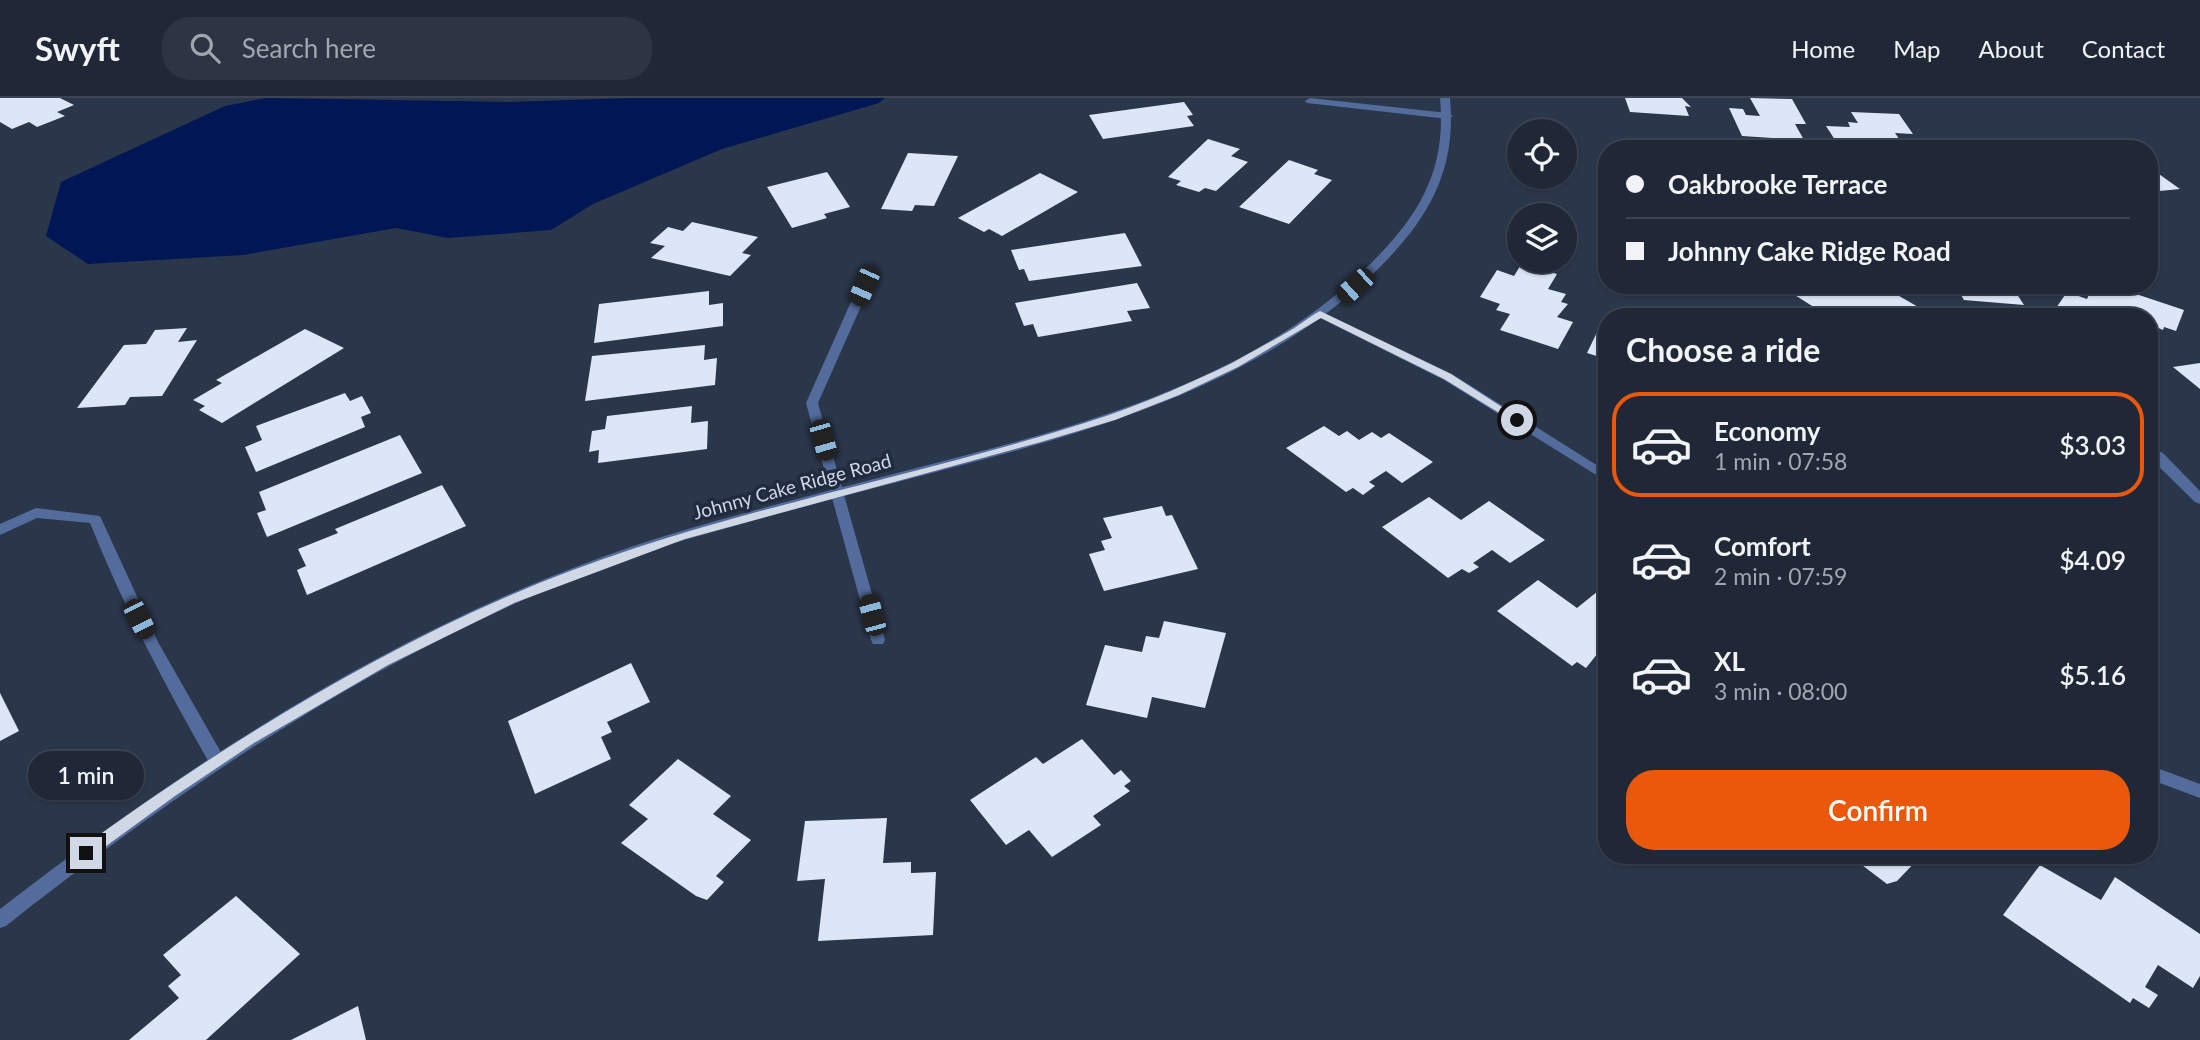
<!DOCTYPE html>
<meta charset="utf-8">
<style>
:root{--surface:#202838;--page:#2d3443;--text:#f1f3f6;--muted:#a2a6ae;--line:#3d4453;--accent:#ea580c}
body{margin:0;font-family:Lato,sans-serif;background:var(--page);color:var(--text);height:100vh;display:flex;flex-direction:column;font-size:26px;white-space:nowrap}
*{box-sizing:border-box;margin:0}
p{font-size:23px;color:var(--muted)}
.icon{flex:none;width:38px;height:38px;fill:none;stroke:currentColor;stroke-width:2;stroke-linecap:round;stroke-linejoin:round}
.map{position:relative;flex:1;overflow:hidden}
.side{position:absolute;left:1598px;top:210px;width:560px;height:556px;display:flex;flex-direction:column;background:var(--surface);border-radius:28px;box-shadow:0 2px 5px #0004,0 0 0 2px var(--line)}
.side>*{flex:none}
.banner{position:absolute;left:1598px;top:42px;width:560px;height:154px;border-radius:28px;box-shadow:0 2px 5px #0004,0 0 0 2px var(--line);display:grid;align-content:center;height:154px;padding:0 28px;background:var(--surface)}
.fabs{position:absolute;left:1507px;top:21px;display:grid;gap:14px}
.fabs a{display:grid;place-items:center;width:70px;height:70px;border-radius:50%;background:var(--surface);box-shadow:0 2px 5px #0004,0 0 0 2px var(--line);font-size:35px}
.end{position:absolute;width:32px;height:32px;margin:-16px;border:9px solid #d1d8e5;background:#111;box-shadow:0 0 0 4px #111}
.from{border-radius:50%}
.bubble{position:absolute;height:49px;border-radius:24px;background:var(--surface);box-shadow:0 2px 5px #0004,0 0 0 2px var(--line);font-size:23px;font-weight:600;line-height:49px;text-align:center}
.car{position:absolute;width:21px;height:42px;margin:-21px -10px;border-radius:9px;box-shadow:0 0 5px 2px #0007;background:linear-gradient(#222 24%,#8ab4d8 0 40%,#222 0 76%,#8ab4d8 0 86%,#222 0)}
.banner b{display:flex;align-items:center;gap:24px;height:66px;font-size:26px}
.banner b+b{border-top:2px solid var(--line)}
.banner i{width:18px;height:18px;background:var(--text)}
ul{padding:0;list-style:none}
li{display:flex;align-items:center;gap:21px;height:105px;margin:0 14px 10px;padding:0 14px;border:4px solid transparent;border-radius:28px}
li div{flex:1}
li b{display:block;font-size:26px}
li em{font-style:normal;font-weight:600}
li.active{border-color:var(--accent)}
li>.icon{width:63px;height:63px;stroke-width:1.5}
h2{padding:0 28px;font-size:32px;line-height:84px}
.action{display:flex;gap:14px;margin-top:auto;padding:14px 28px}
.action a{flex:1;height:80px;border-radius:28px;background:var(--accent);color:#fff;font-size:28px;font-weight:600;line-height:80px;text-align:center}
header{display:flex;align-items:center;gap:42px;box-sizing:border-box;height:98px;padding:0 35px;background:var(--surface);border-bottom:2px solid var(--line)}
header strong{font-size:33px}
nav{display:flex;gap:38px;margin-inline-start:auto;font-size:24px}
.search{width:490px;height:63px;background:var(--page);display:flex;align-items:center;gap:18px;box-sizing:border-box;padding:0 24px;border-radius:28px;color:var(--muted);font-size:26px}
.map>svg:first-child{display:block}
</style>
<header>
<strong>Swyft</strong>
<div class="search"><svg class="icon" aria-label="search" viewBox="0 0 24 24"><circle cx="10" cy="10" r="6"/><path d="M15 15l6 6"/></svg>Search here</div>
<nav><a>Home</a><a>Map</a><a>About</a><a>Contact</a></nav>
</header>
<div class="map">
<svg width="2200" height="942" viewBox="0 0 2200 942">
<rect width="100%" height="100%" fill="#2a364a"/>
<path fill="#001655" d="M266 0 511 4 630 0H885L879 5 722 51 593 106 551 132 448 140 396 130 243 157 88 166 46 138 61 84 225 8Z"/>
<path fill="#dde6f6" d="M0 0H60L74 7 57 14 65 18 37 29 29 24 12 31 0 24Z
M1625 0H1682L1691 9 1685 8 1689 18 1630 14Z
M1750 0 1792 1 1806 26H1795L1804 42 1742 38 1729 10 1743 11 1746 17 1760 18Z
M1184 4 1193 17 1187 18 1194 28 1103 41 1089 17Z
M1851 14 1899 16 1913 36 1895 35 1906 51 1839 48 1826 28 1850 29 1848 24 1858 25Z
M1208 41 1240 51 1231 58 1248 64 1216 93 1205 90 1199 94 1176 87 1181 83 1168 79Z
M908 55 958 58 934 108 915 107 912 113 881 111Z
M1289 62 1318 72 1314 76 1332 82 1289 126 1239 109Z
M2149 69 2180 91 2149 94Z
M827 74 850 109 824 116 827 120 792 130 767 89Z
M1040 75 1078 94 1002 138 989 131 984 134 958 120Z
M692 124 758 139 742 155 751 157 730 178 651 160 665 148 650 145 668 129 683 133Z
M1125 135 1142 168 1029 183 1024 171 1019 172 1011 152Z
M1522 165 1557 176 1548 191 1566 196 1561 204 1568 206 1557 219 1573 224 1558 251 1500 232 1510 216 1496 212 1500 206 1480 199 1497 172 1514 178Z
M1137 185 1150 210 1127 213 1132 223 1038 239 1033 226 1024 228 1015 205Z
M1779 187H1880L1920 210 1901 219H1868L1853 210 1841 215 1830 209 1820 213Z
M1955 187H2011L2024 207 1964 202Z
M2093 187H2109L2184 212 2176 233 2164 229 2163 232 2149 226V219H2071L2054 213 2067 194 2087 201Z
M709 193V207L723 205V228L594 245 599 206Z
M1600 228 1606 230V261L1587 255Z
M187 230 178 244 197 242 162 298 130 299 125 307 77 310 124 247 146 246 155 232Z
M305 231 344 250 222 325 199 312 205 308 193 302 222 285 216 282Z
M705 247 704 262 717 260 715 287 585 303 592 258Z
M2200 265V291L2173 269Z
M345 295 350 303 362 298 371 315 361 319 365 329 256 374 245 349 262 342 256 328Z
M692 308 691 325 708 323 707 351 598 365 599 352 589 354 592 333 605 331 607 318Z
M1324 328 1339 338 1347 333 1359 342 1372 334 1381 340 1389 335 1433 364 1402 385 1386 373 1369 384 1375 388 1363 397 1353 390 1346 394 1286 350Z
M400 337 422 375 267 439 257 415 266 412 259 394Z
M442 387 466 428 307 497 297 472 306 468 298 451 338 435 335 431Z
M1429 399 1461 422 1489 403 1545 442 1510 465 1492 452 1473 465 1479 469 1469 475 1462 471 1448 480 1382 429Z
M1162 408 1166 418 1172 417 1198 471 1104 493 1089 456 1105 452 1101 443 1112 440 1103 420Z
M1538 482 1577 510 1603 489 1606 492V545L1586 570 1577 564 1572 568 1497 513Z
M1164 523 1226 535 1205 610 1152 599 1147 620 1086 607 1105 547 1142 554 1146 538 1159 540Z
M631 565 650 604 607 624 612 634 601 639 611 661 535 696 508 623Z
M0 595 19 633 0 643Z
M1082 641 1114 677 1121 672 1131 683 1124 688 1130 693 1093 718 1101 727 1052 759 1029 732 1006 747 970 702 1036 659 1043 666Z
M678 661 731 698 713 716 751 742 716 778 724 784 707 802 696 798 621 745 648 721 629 707Z
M887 720 883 765 911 764V775L936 774 933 837 818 843 825 781 797 783 805 723Z
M1850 758H1921L1897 783 1887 786Z
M2040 767 2101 802 2115 779 2200 836V878L2193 890 2158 867 2145 889 2158 897 2149 910 2133 900 2130 905 2003 817Z
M236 798 300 856 206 942H129L179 900 168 888 181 877 163 857Z
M358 908 366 942H291Z"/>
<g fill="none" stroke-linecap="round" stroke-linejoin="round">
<path fill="#536c9b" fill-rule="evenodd" d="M1310 0 1448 15 1453 18 1448 21 1307 5 1305 3Z
M864 185 870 188 818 305 885 542 883 546H873L871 542 806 305 858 188Z
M1320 213 1452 276 1606 373V383L1444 282 1316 218V214Z
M2149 349 2163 355 2200 393V406L2195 404 2149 359Z
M36 410 100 418 158 544 223 658 225 663 223 668 217 670 211 668C166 589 124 510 90 425L37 420 0 437V426Z
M2149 667 2200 686V700L2149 681Z"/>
<path fill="#536c9b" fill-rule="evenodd" d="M1440 0H1450C1457 74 1427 123 1376 173 1245 300 1058 342 886 387 813 406 740 426 667 447 423 526 205 670 6 828L0 830V811C199 657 416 517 658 440 730 418 804 399 878 380 1046 336 1234 296 1364 172 1417 121 1447 75 1440 0Z"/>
</g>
<path fill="#d1d8e5" d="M1320 213 1451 276 1522 322 1514 324 1444 281 1321 220 1238 269 1179 297 1115 322 1041 344 685 441 514 505 388 567 254 645 175 698 91 759H81L79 755 81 750C214 654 353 566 504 500 697 415 906 384 1106 318 1149 303 1191 285 1232 265 1252 254 1272 243 1291 232 1301 226 1310 218 1320 213Z"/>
<g text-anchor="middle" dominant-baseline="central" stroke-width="7" stroke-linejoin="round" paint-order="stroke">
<g font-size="19" fill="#d1d8e5" stroke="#212b3f">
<text transform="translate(792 388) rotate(-15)">Johnny Cake Ridge Road</text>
</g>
</g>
</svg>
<div class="fabs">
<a><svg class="icon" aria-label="locate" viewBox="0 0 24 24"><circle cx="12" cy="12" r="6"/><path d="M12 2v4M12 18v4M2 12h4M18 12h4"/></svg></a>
<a><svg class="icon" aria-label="layers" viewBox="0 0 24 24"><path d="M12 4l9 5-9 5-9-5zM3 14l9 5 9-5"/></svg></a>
</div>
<i class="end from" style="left:1517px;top:322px"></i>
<i class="end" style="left:86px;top:755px"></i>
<div class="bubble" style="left:28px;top:653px;width:116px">1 min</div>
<i class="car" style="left:864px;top:188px;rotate:204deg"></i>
<i class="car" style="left:1355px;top:188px;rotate:228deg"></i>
<i class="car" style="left:823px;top:342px;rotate:164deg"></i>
<i class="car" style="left:872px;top:517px;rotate:345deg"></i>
<i class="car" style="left:139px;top:521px;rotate:153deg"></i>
<div class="banner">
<b><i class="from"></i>Oakbrooke Terrace</b>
<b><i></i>Johnny Cake Ridge Road</b>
</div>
<section class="side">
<h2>Choose a ride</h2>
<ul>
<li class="active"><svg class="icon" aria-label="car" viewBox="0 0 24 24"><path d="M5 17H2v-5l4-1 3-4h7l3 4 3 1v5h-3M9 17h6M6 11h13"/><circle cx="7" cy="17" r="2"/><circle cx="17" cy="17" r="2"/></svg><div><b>Economy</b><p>1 min · 07:58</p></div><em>$3.03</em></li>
<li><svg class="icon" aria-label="car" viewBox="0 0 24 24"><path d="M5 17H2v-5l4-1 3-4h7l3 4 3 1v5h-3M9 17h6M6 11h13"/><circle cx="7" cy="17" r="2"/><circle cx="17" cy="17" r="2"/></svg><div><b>Comfort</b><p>2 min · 07:59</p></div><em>$4.09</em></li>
<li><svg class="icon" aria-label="car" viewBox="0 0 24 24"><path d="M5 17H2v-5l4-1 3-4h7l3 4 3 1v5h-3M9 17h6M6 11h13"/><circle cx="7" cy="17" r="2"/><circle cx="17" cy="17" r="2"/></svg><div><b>XL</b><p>3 min · 08:00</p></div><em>$5.16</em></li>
</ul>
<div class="action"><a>Confirm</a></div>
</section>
</div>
